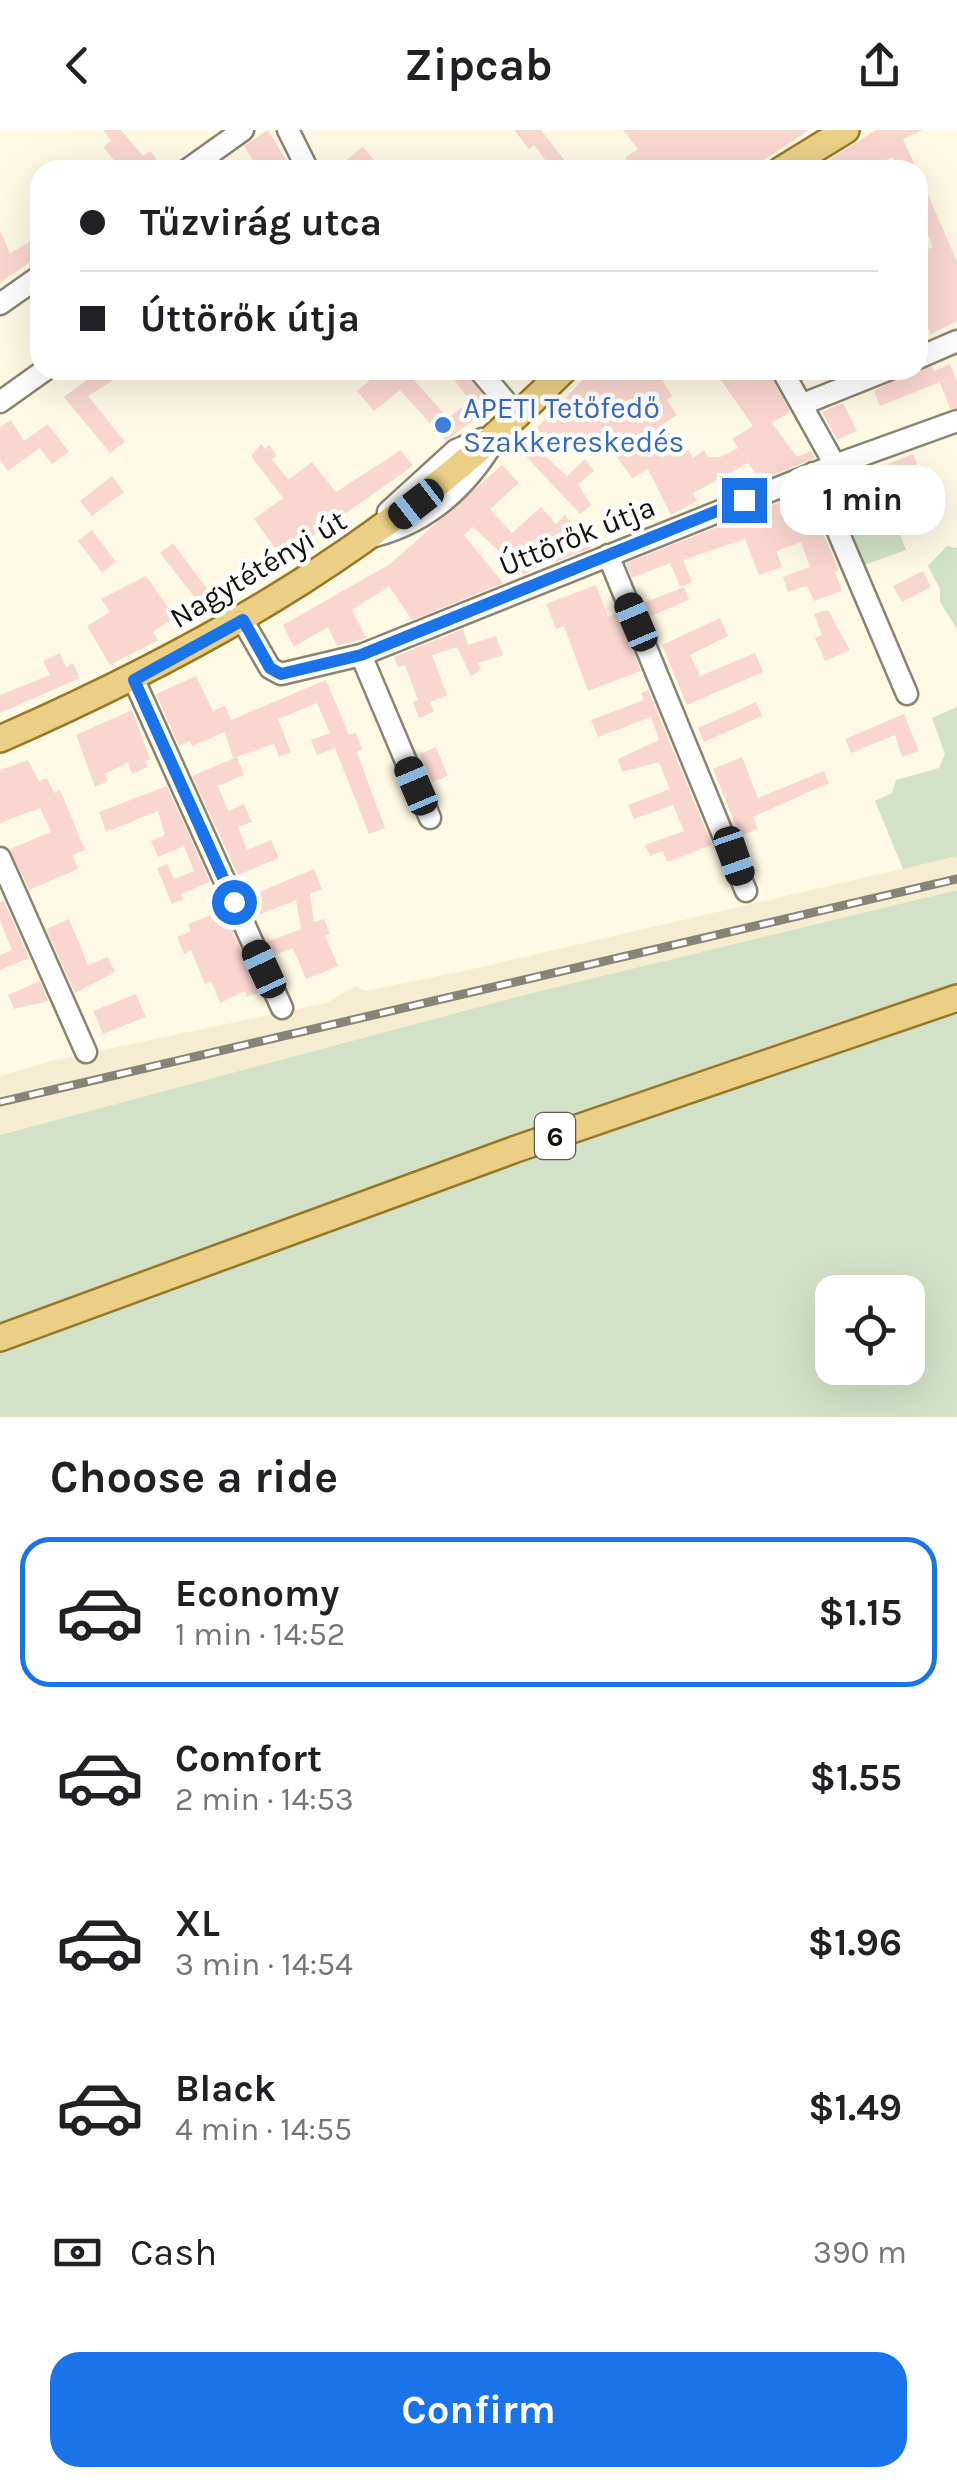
<!DOCTYPE html>
<meta charset="utf-8">
<style>
:root{--surface:#fff;--page:#f6f6f6;--text:#202124;--muted:#757577;--line:#e0e0e0;--accent:#1a73e8}
body{margin:0;font-family:Karla,sans-serif;background:var(--page);color:var(--text);height:100vh;display:flex;flex-direction:column;font-size:38px;white-space:nowrap}
*{box-sizing:border-box;margin:0}
p{font-size:32px;color:var(--muted)}
.icon{flex:none;width:55px;height:55px;fill:none;stroke:currentColor;stroke-width:2;stroke-linecap:round;stroke-linejoin:round}
.map{position:relative;height:1287px;overflow:hidden}
.panel{display:flex;flex-direction:column;background:var(--surface);flex:1}
.panel>*{flex:none}
.hud{position:absolute;left:30px;top:30px;width:898px;height:220px;border-radius:30px;box-shadow:0 10px 40px #0002;display:grid;align-content:center;height:220px;padding:0 50px;background:var(--surface)}
.controls{position:absolute;left:815px;top:1145px;display:grid;gap:20px}
.controls a{display:grid;place-items:center;width:110px;height:110px;border-radius:20px;background:var(--surface);box-shadow:0 10px 40px #0002;font-size:50px}
.end{position:absolute;width:45px;height:45px;margin:-22px;border:12px solid #1a73e8;background:#fff;box-shadow:0 0 0 5px #fff}
.from{border-radius:50%}
.bubble{position:absolute;height:70px;border-radius:30px;background:var(--surface);box-shadow:0 10px 40px #0002;font-size:32px;font-weight:700;line-height:70px;text-align:center}
.car{position:absolute;width:30px;height:60px;margin:-30px -15px;border-radius:12px;box-shadow:0 0 8px 2px #0007;background:linear-gradient(#222 24%,#8ab4d8 0 40%,#222 0 76%,#8ab4d8 0 86%,#222 0)}
.hud b{display:flex;align-items:center;gap:35px;height:95px;font-size:38px}
.hud b+b{border-top:2px solid var(--line)}
.hud i{width:25px;height:25px;background:var(--text)}
ul{padding:0;list-style:none}
li{display:flex;align-items:center;gap:30px;height:150px;margin:0 20px 15px;padding:0 30px;border:5px solid transparent;border-radius:30px}
li div{flex:1}
li b{display:block;font-size:38px}
li em{font-style:normal;font-weight:700}
li.current{border-color:var(--accent)}
li>.icon{width:90px;height:90px;stroke-width:1.5}
h2{padding:0 50px;font-size:45px;line-height:120px}
.pay{display:flex;align-items:center;gap:25px;height:110px;padding:0 50px;font-size:38px}
.pay p{margin-inline-start:auto}
.button{display:flex;gap:20px;margin-top:auto;padding:20px 50px}
.button a{flex:1;height:115px;border-radius:30px;background:var(--accent);color:#fff;font-size:40px;font-weight:700;line-height:115px;text-align:center}
header{display:flex;justify-content:space-between;align-items:center;height:130px;padding:0 50px;background:var(--surface);font-size:45px;font-weight:700}
.map>svg:first-child{display:block}
</style>
<header><svg class="icon" aria-label="back" viewBox="0 0 24 24"><path d="M15 5l-7 7 7 7"/></svg>Zipcab<svg class="icon" aria-label="share" viewBox="0 0 24 24"><path d="M12 15V3M7 8l5-5 5 5M5 13v7h14v-7"/></svg></header>
<div class="map">
<svg width="957" height="1287" viewBox="0 0 957 1287">
<rect width="100%" height="100%" fill="#fef9e3"/>
<path fill="#f5edd1" d="M957 726V760L520 866 0 1005V946L51 931 326 873 356 856 365 861 473 839Z"/>
<path fill="#d3e2c7" fill-rule="evenodd" d="M874 335 906 420 864 435 832 351Z
M947 416 957 418V499L940 472V459L928 436Z
M957 577V726L903 739 875 671 892 663 896 650 939 638 945 624 932 588Z
M957 760V854L539 997 0 1192V1005L520 866Z
M957 883V1287H0V1223L208 1141ZM832 1162H908V1238H832Z"/>
<path fill="#f9d7cf" d="M103 0H121L143 26 150 21 165 40H98L114 30 103 17 111 11Z
M268 0 289 35 282 40H259L244 16Z
M514 0H541L572 40H553L534 15 529 19Z
M623 0H809L749 40H633L625 28 638 19Z
M876 0H923L903 9 917 40H898L893 27 865 40H812Z
M363 17 383 40H336L356 22Z
M918 41 957 132V191L931 204 918 179V149L926 145 918 123 933 117 918 82Z
M0 100 10 123 40 106V125L0 153Z
M950 234 957 252V278L950 279 940 252 880 276 874 261 912 240 932 237 934 241Z
M84 240H105L112 251 88 266 125 312 110 323 64 267 90 248Z
M382 240H405L448 288 470 271 447 240H466L491 276 446 311 400 260 374 281 357 261Z
M592 240H656L672 266 667 270 677 285 663 294 682 324 688 320 693 328 704 320 708 327H720L738 318 732 309 753 296 714 240H734L738 246 746 240H768L790 282 772 293 797 327 811 321 815 328 760 350 748 333 693 363 697 371 671 385 648 339 632 348 602 306 577 321 564 304 544 325 567 346 585 329 594 341 578 354 591 375 580 384 518 318Z
M843 273 857 301 837 310 822 282Z
M11 290 24 311 48 294 69 322 52 334 40 318 8 341 0 330V297Z
M261 314 265 319 269 315 277 326 272 329 288 350 312 332 336 362 401 320 413 336 282 428 254 389 283 368 251 326Z
M913 324 919 338 917 351 898 358 888 334Z
M502 335 519 353 490 379 512 403 541 377 556 394 565 385 591 418 556 432 552 428 524 445 473 397 464 405 503 453 412 490 389 456 352 480 366 508 337 516 328 497 294 517 283 495 390 434Z
M112 346 124 362 92 386 80 371Z
M806 362 839 441 835 442 842 461 814 471 807 456 788 462 783 447 810 437 801 412 776 421 782 437 759 445 745 409 683 430 692 452 680 457 670 433 632 448 626 433Z
M92 400 116 432 102 443 78 411Z
M173 413 213 467 200 474 160 423Z
M923 441 931 457 902 472 893 456Z
M146 446 175 487 153 502 158 510 110 535 87 496 110 482 101 469Z
M596 455 608 487 617 483 641 541 588 561 564 496 556 499 546 474Z
M684 457 689 470 648 487 643 473Z
M828 480 850 520 825 531 815 508 822 505 814 484Z
M720 488 728 506 690 525 700 546 755 523 763 542 687 575 662 515Z
M463 499 468 515 496 506 503 525 478 533 481 540 471 546 457 517 432 525 447 565 430 572 434 582 419 588 413 572 418 570 405 535 398 537 394 527Z
M60 523 66 537 73 533 80 548 0 583V565L50 545 43 531Z
M196 546 213 581 225 576 231 590 326 550 349 605 356 603 362 619 357 622 385 698 369 704 335 618 317 625 311 610 330 603 317 573 278 589 291 622 279 627 274 614 233 628 225 602 192 616 190 611 179 616 156 564Z
M648 560 712 715 667 732 663 721 650 726 645 715 684 701 673 675 634 689 628 675 670 659 659 632 622 642 618 629 659 610 651 587 598 607 591 590 644 570 641 563Z
M756 572 762 586 704 612 698 598Z
M132 580 150 629 145 632 148 637 132 644 128 633 104 644 108 651 95 657 76 605Z
M904 584 919 621 902 627 895 605 851 623 845 609Z
M436 617 448 646 432 652 420 624Z
M237 627 244 645 218 656 228 681 244 674 252 692 238 697 247 720 271 710 279 728 238 745 192 646Z
M742 627 758 668 824 641 829 653 753 687 758 699 740 706 713 639Z
M28 630 39 651 47 648 54 663 60 660 85 720 73 725 78 739 29 760 10 719 51 702 40 678 0 693V640Z
M167 656 210 752 181 764 184 769 172 774 157 738 167 734 174 749 194 741 184 716 158 727 151 711 165 705 158 681 106 702 99 682Z
M314 739 322 759 310 764 314 792 324 789 330 804 325 805 338 836 306 849 293 818 273 826 267 812 301 799 296 770 258 785 250 766Z
M4 771 29 828 0 840V825L12 820 0 791V772Z
M223 780 260 862 247 867 245 861 220 873 211 852 205 854 191 820 184 824 177 807 191 801 188 794Z
M69 789 88 835 108 827 115 842 75 863 46 799Z
M40 851 48 871 14 879 8 865Z
M136 864 146 887 103 904 93 881Z"/>
<g fill="none" stroke-linecap="round" stroke-linejoin="round">
<g stroke="#898471" stroke-width="25">
<path id="minor" d="M288 0 308 40
M187 40 243 0
M0 174 40 146
M918 228 957 211
M479 240 518 286
M782 240 835 335
M0 272 45 240
M803 274 888 240
M813 343 907 564
M388 382 456 320 482 309
M375 406C428 392 466 358 494 311
M608 425 746 761
M243 491 270 538 281 544 361 525 835 335 957 291
M361 525 430 688
M134 550 282 878
M0 728 86 922"/>
</g>
<g stroke="#967825" stroke-width="30">
<path id="major" d="M781 40 846 0
M0 609C216 514 397 409 564 240
M0 1208 516 1019 957 868"/>
</g>
<use href="#minor" stroke="#fff" stroke-width="20"/>
<use href="#major" stroke="#eacf85" stroke-width="25"/>
<g stroke="#878375" stroke-width="9">
<path id="rail" d="M0 972 957 749"/>
</g>
<use href="#rail" stroke="#fff" stroke-width="5" stroke-dasharray="15" stroke-linecap="butt"/>
</g>
<g fill="none" stroke-linecap="round" stroke-linejoin="round">
<path stroke="#1a73e8" stroke-width="12" d="M234 772 134 550 243 490 270 538 281 544 361 525 744 370"/>
</g>
<circle fill="#3f7fe0" stroke="#fff" stroke-width="4" cx="443" cy="295" r="10"/>
<g text-anchor="middle" dominant-baseline="central" stroke-width="9" stroke-linejoin="round" paint-order="stroke">
<rect fill="#fff" stroke="#5a5854" stroke-width="2.5" x="535" y="983" width="40" height="46" rx="8"/>
<g font-size="28" font-weight="bold" fill="#13110a">
<text x="555" y="1006">6</text>
</g>
<g font-size="30" fill="#366cbe" stroke="#fff" text-anchor="start">
<text x="463" y="278">APETI Tetőfedő<tspan x="463" dy="34">Szakkereskedés</tspan></text>
</g>
<g font-size="30" fill="#13110a" stroke="#fff">
<text transform="translate(577 406) rotate(-22)">Úttörők útja</text>
<text transform="translate(258 439) rotate(-31)">Nagytétényi út</text>
</g>
</g>
</svg>
<div class="controls">
<a><svg class="icon" aria-label="locate" viewBox="0 0 24 24"><circle cx="12" cy="12" r="6"/><path d="M12 2v4M12 18v4M2 12h4M18 12h4"/></svg></a>
</div>
<i class="end from" style="left:234px;top:772px"></i>
<i class="end" style="left:744px;top:370px"></i>
<div class="bubble" style="left:780px;top:335px;width:165px">1 min</div>
<i class="car" style="left:416px;top:374px;rotate:232deg"></i>
<i class="car" style="left:636px;top:492px;rotate:337deg"></i>
<i class="car" style="left:416px;top:656px;rotate:337deg"></i>
<i class="car" style="left:734px;top:726px;rotate:161deg"></i>
<i class="car" style="left:264px;top:839px;rotate:335deg"></i>
<div class="hud">
<b><i class="from"></i>Tűzvirág utca</b>
<b><i></i>Úttörők útja</b>
</div>
</div>
<section class="panel">
<h2>Choose a ride</h2>
<ul>
<li class="current"><svg class="icon" aria-label="car" viewBox="0 0 24 24"><path d="M5 17H2v-5l4-1 3-4h7l3 4 3 1v5h-3M9 17h6M6 11h13"/><circle cx="7" cy="17" r="2"/><circle cx="17" cy="17" r="2"/></svg><div><b>Economy</b><p>1 min · 14:52</p></div><em>$1.15</em></li>
<li><svg class="icon" aria-label="car" viewBox="0 0 24 24"><path d="M5 17H2v-5l4-1 3-4h7l3 4 3 1v5h-3M9 17h6M6 11h13"/><circle cx="7" cy="17" r="2"/><circle cx="17" cy="17" r="2"/></svg><div><b>Comfort</b><p>2 min · 14:53</p></div><em>$1.55</em></li>
<li><svg class="icon" aria-label="car" viewBox="0 0 24 24"><path d="M5 17H2v-5l4-1 3-4h7l3 4 3 1v5h-3M9 17h6M6 11h13"/><circle cx="7" cy="17" r="2"/><circle cx="17" cy="17" r="2"/></svg><div><b>XL</b><p>3 min · 14:54</p></div><em>$1.96</em></li>
<li><svg class="icon" aria-label="car" viewBox="0 0 24 24"><path d="M5 17H2v-5l4-1 3-4h7l3 4 3 1v5h-3M9 17h6M6 11h13"/><circle cx="7" cy="17" r="2"/><circle cx="17" cy="17" r="2"/></svg><div><b>Black</b><p>4 min · 14:55</p></div><em>$1.49</em></li>
</ul>
<div class="pay"><svg class="icon" aria-label="cash" viewBox="0 0 24 24"><path d="M3 7h18v10H3z"/><circle cx="12" cy="12" r="2"/></svg>Cash<p>390 m</p></div>
<div class="button"><a>Confirm</a></div>
</section>
